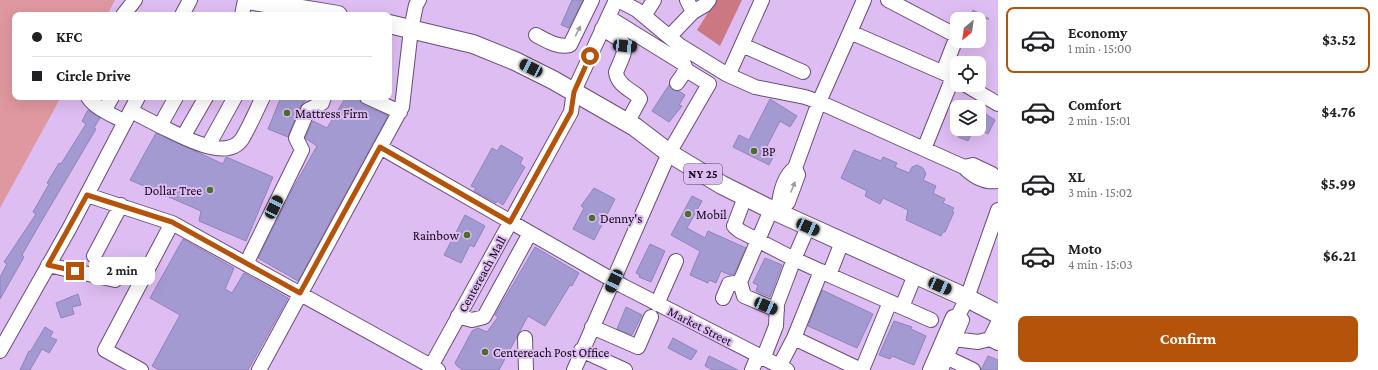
<!DOCTYPE html>
<meta charset="utf-8">
<style>
:root{--surface:#fff;--page:#f2f2f2;--text:#202124;--muted:#757577;--line:#e0e0e0;--accent:#b45309}
body{margin:0;font-family:"Crimson Pro",serif;background:var(--page);color:var(--text);height:100vh;display:flex;flex-direction:column;font-size:15px;white-space:nowrap}
*{box-sizing:border-box;margin:0}
p{font-size:13px;color:var(--muted)}
.icon{flex:none;width:22px;height:22px;fill:none;stroke:currentColor;stroke-width:2;stroke-linecap:round;stroke-linejoin:round}
.map{position:relative;flex:1;overflow:hidden}
.drawer{display:flex;flex-direction:column;background:var(--surface);width:380px}
.drawer>*{flex:none}
.hud{position:absolute;left:12px;top:12px;width:380px;height:88px;border-radius:8px;box-shadow:0 4px 16px #0002;display:grid;align-content:center;height:88px;padding:0 20px;background:var(--surface)}
.needle{width:26px;rotate:209deg}
.fabs{position:absolute;left:950px;top:12px;display:grid;gap:8px}
.fabs a{display:grid;place-items:center;width:36px;height:36px;border-radius:8px;background:var(--surface);box-shadow:0 4px 16px #0002;font-size:20px}
.end{position:absolute;width:18px;height:18px;margin:-9px;border:5px solid #b45309;background:#fff;box-shadow:0 0 0 2px #fff}
.from{border-radius:50%}
.bubble{position:absolute;height:28px;border-radius:8px;background:var(--surface);box-shadow:0 4px 16px #0002;font-size:13px;font-weight:700;line-height:28px;text-align:center}
.car{position:absolute;width:12px;height:24px;margin:-12px -6px;border-radius:5px;box-shadow:0 0 3px 1px #0007;background:linear-gradient(#222 24%,#8ab4d8 0 40%,#222 0 76%,#8ab4d8 0 86%,#222 0)}
.hud b{display:flex;align-items:center;gap:14px;height:38px;font-size:15px}
.hud b+b{border-top:1px solid var(--line)}
.hud i{width:10px;height:10px;background:var(--text)}
ul{padding:7px 0 0;list-style:none}
li{display:flex;align-items:center;gap:12px;height:66px;margin:0 8px 6px;padding:0 12px;border:2px solid transparent;border-radius:8px}
li div{flex:1}
li b{display:block;font-size:15px}
li em{font-style:normal;font-weight:700}
li.on{border-color:var(--accent)}
li>.icon{width:36px;height:36px;stroke-width:1.5}
.action{display:flex;gap:8px;margin-top:auto;padding:8px 20px}
.action a{flex:1;height:46px;border-radius:8px;background:var(--accent);color:#fff;font-size:16px;font-weight:700;line-height:46px;text-align:center}
main{display:flex;flex:1;min-height:0}
.map>svg:first-child{display:block}
</style>
<main>
<div class="map">
<svg width="998" height="370" viewBox="0 0 998 370">
<rect width="100%" height="100%" fill="#debdf2"/>
<path fill="#df989f" d="M0 0H115L107 15H15V97H61L0 208Z"/>
<path fill="#cb7882" d="M716 0H742L720 46 697 30Z"/>
<path fill="#a49ad2" stroke="#8e84ba" d="M572 0H583L569 28 561 25Z
M973 10 989 19H973L969 17Z
M669 85 673 90 679 91 685 95 679 105 682 106 669 122 652 111Z
M281 97H308L300 107 288 137 268 129Z
M346 97H357L363 105 388 116 298 281 258 258 292 190 317 146 305 138 313 121 327 128Z
M770 99 797 116 790 127 780 121 766 148 775 153 769 165 733 147 739 135 749 140Z
M88 110 100 118 94 128 96 129 38 227 22 255 24 257 0 299V277L7 264 4 262 36 214 33 212 49 184 47 183 59 163 61 164 86 124 82 121Z
M984 113 995 120 988 134 979 129V122Z
M962 129H974L968 141 958 137Z
M156 133 223 164 226 157 273 177 246 241 199 221 201 211 130 180Z
M501 145 523 158 520 164 525 167 503 205 497 201 496 203 474 191 476 188 471 186 492 148 497 151Z
M854 150 881 161 883 157 897 163 895 167 909 173 912 167 917 165 923 168 926 174 923 180 936 186 933 193 945 199 943 203 954 208 952 211 954 212 945 232H943L941 236 906 220 908 210 883 198 880 204 865 196 867 191 841 178Z
M594 188 615 199 594 240 573 229 584 208 581 206Z
M692 196 702 201 687 228 705 238 708 231 746 248 734 274 730 275 721 271 716 283 709 280 708 283 690 275 700 251 671 235Z
M465 215 485 226 474 247 470 245 461 263 444 255Z
M183 239 234 268 225 289 232 293 244 273 288 298 248 370H159L152 366 180 315 150 298Z
M650 244 665 251 651 282 639 277 640 275 636 273Z
M535 247 579 273 572 286 570 285 545 326 528 316 499 370H463L457 366 455 363 472 331 478 328 487 332 498 317 495 315Z
M765 258 782 265 770 297 756 291 758 285 753 283Z
M822 290 873 314 857 348 808 326Z
M78 294 81 305 72 307 74 314 61 318 56 303Z
M626 307 642 315 632 335 617 329Z
M894 321 912 327 911 329 926 336 914 365 892 356 890 359 879 355Z
M45 327 53 332 50 337 57 340 49 353 42 349 30 370H20L29 351 30 352Z
M673 338 697 351 691 360 668 348Z
M709 356 738 370H713L705 366Z
M988 356 998 360V370H981Z"/>
<g fill="none" stroke-linecap="round" stroke-linejoin="round">
<g stroke="#6a4c7b" stroke-width="16">
<path id="minor" d="M618 0 637 10 679 45 726 74 731 69 762 0
M687 0 693 12
M888 0 957 36 943 72
M123 15 135 0
M182 15 190 0
M242 15 245 0
M644 16 654 0
M608 17 676 59 684 64 686 70
M602 29C629 44 629 43 616 72 617 84 629 89 638 96L640 99 627 123
M850 32 864 0
M536 35C547 41 558 48 570 45L592 0
M669 37 693 12 705 5 709 0
M742 45 803 72
M726 74 755 87 805 97 819 102 964 167
M966 85 998 104
M88 97C96 109 113 115 125 122
M367 97 400 112
M104 111 112 97
M131 111 160 126 176 97
M160 126C180 135 226 163 242 139 250 126 256 111 263 97
M183 137 206 97
M208 146 235 97
M380 147 623 286 787 370
M973 165 992 174 997 181C984 183 973 176 964 167Z
M795 168 798 175 788 202 778 213C779 198 782 177 795 168L819 102 850 32 953 77 924 149
M87 195 172 223 438 370
M745 197 734 226 740 231 794 259 777 304 776 326 763 359
M808 227 794 259 829 275
M842 242 829 275 931 320
M94 256 121 205
M246 264 302 150 296 138 308 110 322 103 324 97
M48 265 115 280
M740 282 744 296 777 310
M723 298 729 284 740 282 771 210
M657 304 676 261
M902 307 915 275
M458 316 472 320 484 317 530 233
M958 316 967 298 998 210
M592 327 638 347 651 317
M525 338 526 370
M794 338 821 271
M954 339 978 342 990 339 998 343
M990 339 998 323
M581 350 625 370
M0 351 69 229 138 97
M946 357 973 370
M779 367 794 338 861 370
M141 370 105 350 172 223
M259 370 402 107 411 29 416 5 419 0
M429 370 571 112 574 91 616 0
M574 370 669 153 709 84 686 70 677 83
M752 370 758 356
M862 370 890 302
M930 370 953 317 958 316 962 320 941 370"/>
</g>
<g stroke="#6a4c7b" stroke-width="20">
<path id="major" d="M247 0 338 15
M389 24 473 44 515 61 553 80 635 127 669 153 722 185 768 208 967 298 998 314"/>
</g>
<use href="#minor" stroke="#fff" stroke-width="14"/>
<use href="#major" stroke="#fff" stroke-width="18"/>
</g>
<defs><path id="oneway-solid" d="M-6-.8H1V-3.2L6.5 0L1 3.2V.8H-6Z"/></defs>
<g fill="#a19ca3">
<use href="#oneway-solid" transform="translate(578 31) rotate(-63)"/>
<use href="#oneway-solid" transform="translate(793 187) rotate(-68)"/>
</g>
<g fill="none" stroke-linecap="round" stroke-linejoin="round">
<path stroke="#b45309" stroke-width="5" d="M75 271 48 265 87 195 172 222 300 293 380 147 510 222 571 112 574 92 590 56"/>
</g>
<g fill="#4a6f28" stroke="#debdf2" stroke-width="1.5">
<circle cx="287" cy="113" r="4"/>
<circle cx="754" cy="151" r="4"/>
<circle cx="210" cy="190" r="4"/>
<circle cx="688" cy="214" r="4"/>
<circle cx="592" cy="218" r="4"/>
<circle cx="467" cy="235" r="4"/>
<circle cx="485" cy="352" r="4"/>
</g>
<g text-anchor="middle" dominant-baseline="central" stroke-width="4" stroke-linejoin="round" paint-order="stroke">
<rect fill="#debdf2" stroke="#503e5b" stroke-width="1" x="684" y="164" width="38" height="20" rx="3"/>
<g font-size="12" font-weight="bold" fill="#13081a">
<text x="703" y="174">NY 25</text>
</g>
<g font-size="13" fill="#13081a" stroke="#debdf2" text-anchor="start">
<text x="295" y="113">Mattress Firm</text>
<text x="762" y="151">BP</text>
<text x="202" y="190" text-anchor="end">Dollar Tree</text>
<text x="696" y="214">Mobil</text>
<text x="600" y="218">Denny's</text>
<text x="459" y="235" text-anchor="end">Rainbow</text>
<text x="493" y="352">Centereach Post Office</text>
</g>
<g font-size="13" fill="#13081a" stroke="#debdf2">
<text transform="translate(482 274) rotate(-61)">Centereach Mall</text>
<text transform="translate(700 326) rotate(27)">Market Street</text>
</g>
</g>
</svg>
<div class="fabs">
<a><svg class="needle" viewBox="-14 -14 28 28"><path d="M0-13l5 13h-10z" fill="#e53935"/><path d="M0 13l5-13h-10z" fill="#757577"/></svg></a>
<a><svg class="icon" aria-label="locate" viewBox="0 0 24 24"><circle cx="12" cy="12" r="6"/><path d="M12 2v4M12 18v4M2 12h4M18 12h4"/></svg></a>
<a><svg class="icon" aria-label="layers" viewBox="0 0 24 24"><path d="M12 4l9 5-9 5-9-5zM3 14l9 5 9-5"/></svg></a>
</div>
<i class="end from" style="left:590px;top:56px"></i>
<i class="end" style="left:75px;top:271px"></i>
<div class="bubble" style="left:89px;top:257px;width:66px">2 min</div>
<i class="car" style="left:625px;top:46px;rotate:96deg"></i>
<i class="car" style="left:531px;top:68px;rotate:297deg"></i>
<i class="car" style="left:274px;top:207px;rotate:26deg"></i>
<i class="car" style="left:808px;top:227px;rotate:114deg"></i>
<i class="car" style="left:614px;top:281px;rotate:205deg"></i>
<i class="car" style="left:940px;top:286px;rotate:114deg"></i>
<i class="car" style="left:766px;top:306px;rotate:114deg"></i>
<div class="hud">
<b><i class="from"></i>KFC</b>
<b><i></i>Circle Drive</b>
</div>
</div>
<section class="drawer">
<ul>
<li class="on"><svg class="icon" aria-label="car" viewBox="0 0 24 24"><path d="M5 17H2v-5l4-1 3-4h7l3 4 3 1v5h-3M9 17h6M6 11h13"/><circle cx="7" cy="17" r="2"/><circle cx="17" cy="17" r="2"/></svg><div><b>Economy</b><p>1 min · 15:00</p></div><em>$3.52</em></li>
<li><svg class="icon" aria-label="car" viewBox="0 0 24 24"><path d="M5 17H2v-5l4-1 3-4h7l3 4 3 1v5h-3M9 17h6M6 11h13"/><circle cx="7" cy="17" r="2"/><circle cx="17" cy="17" r="2"/></svg><div><b>Comfort</b><p>2 min · 15:01</p></div><em>$4.76</em></li>
<li><svg class="icon" aria-label="car" viewBox="0 0 24 24"><path d="M5 17H2v-5l4-1 3-4h7l3 4 3 1v5h-3M9 17h6M6 11h13"/><circle cx="7" cy="17" r="2"/><circle cx="17" cy="17" r="2"/></svg><div><b>XL</b><p>3 min · 15:02</p></div><em>$5.99</em></li>
<li><svg class="icon" aria-label="car" viewBox="0 0 24 24"><path d="M5 17H2v-5l4-1 3-4h7l3 4 3 1v5h-3M9 17h6M6 11h13"/><circle cx="7" cy="17" r="2"/><circle cx="17" cy="17" r="2"/></svg><div><b>Moto</b><p>4 min · 15:03</p></div><em>$6.21</em></li>
</ul>
<div class="action"><a>Confirm</a></div>
</section>
</main>
